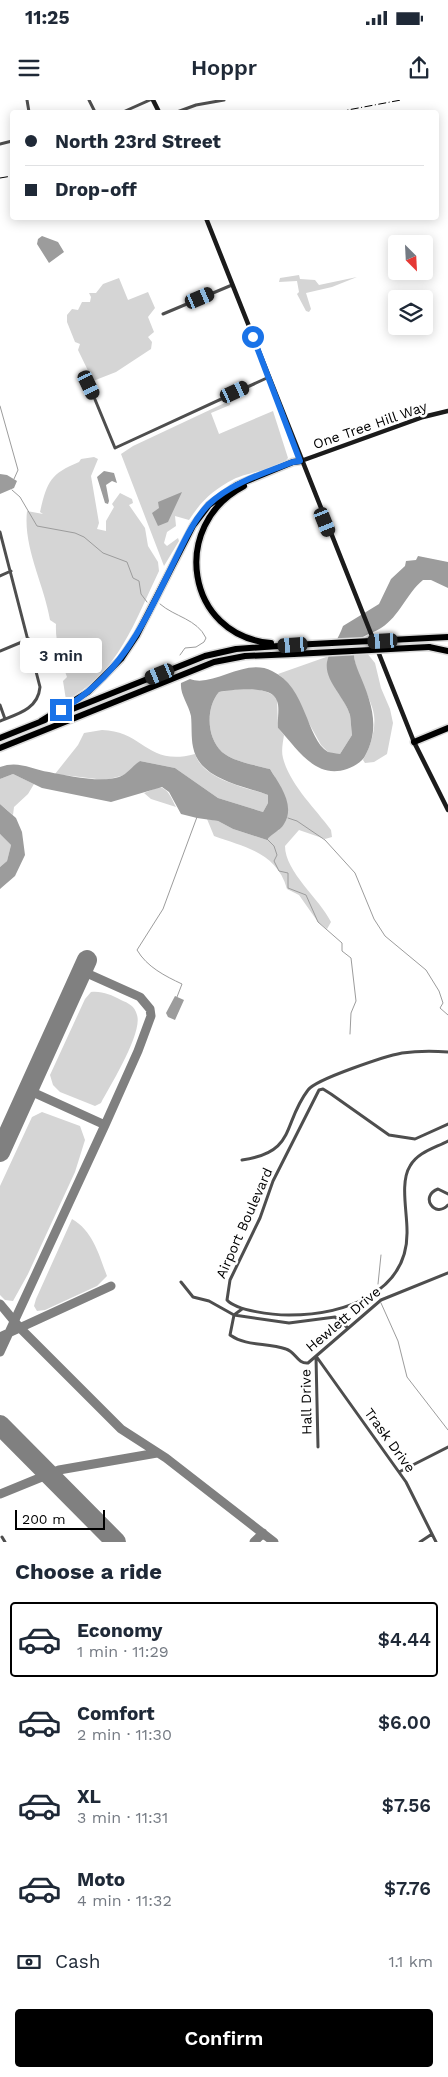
<!DOCTYPE html>
<meta charset="utf-8">
<style>
:root{--surface:#fff;--page:#f6f6f7;--text:#1f2937;--muted:#747a83;--line:#e0e1e3;--accent:#000}
body{margin:0;font-family:"Work Sans",sans-serif;background:var(--page);color:var(--text);height:100vh;display:flex;flex-direction:column;font-size:19px;white-space:nowrap}
*{box-sizing:border-box;margin:0}
p{font-size:16px;color:var(--muted)}
.icon{flex:none;width:28px;height:28px;fill:none;stroke:currentColor;stroke-width:2;stroke-linecap:round;stroke-linejoin:round}
.map{position:relative;height:1442px;overflow:hidden}
.details{display:flex;flex-direction:column;background:var(--surface);flex:1}
.details>*{flex:none}
.top-card{position:absolute;left:10px;top:10px;width:429px;height:110px;border-radius:5px;box-shadow:0 2px 12px #0003;display:grid;align-content:center;height:110px;padding:0 15px;background:var(--surface)}
.needle{width:32px;rotate:156deg}
.controls{position:absolute;left:388px;top:135px;display:grid;gap:10px}
.controls a{display:grid;place-items:center;width:45px;height:45px;border-radius:5px;background:var(--surface);box-shadow:0 2px 12px #0003;font-size:25px}
.scale{position:absolute;left:15px;bottom:12px;width:90px;box-sizing:border-box;padding-left:5px;border:2px solid #000;border-top:0;font-size:14px;line-height:18px;white-space:nowrap;color:#000;-webkit-text-stroke:4px #fff;paint-order:stroke}
.end{position:absolute;width:22px;height:22px;margin:-11px;border:6px solid #1a73e8;background:#fff;box-shadow:0 0 0 2px #fff}
.from{border-radius:50%}
.bubble{position:absolute;height:35px;border-radius:5px;background:var(--surface);box-shadow:0 2px 12px #0003;font-size:16px;font-weight:600;line-height:35px;text-align:center}
.car{position:absolute;width:15px;height:30px;margin:-15px -8px;border-radius:6px;box-shadow:0 0 4px 1px #0007;background:linear-gradient(#222 24%,#8ab4d8 0 40%,#222 0 76%,#8ab4d8 0 86%,#222 0)}
.top-card b{display:flex;align-items:center;gap:18px;height:48px;font-size:19px}
.top-card b+b{border-top:1px solid var(--line)}
.top-card i{width:12px;height:12px;background:var(--text)}
ul{padding:0;list-style:none}
li{display:flex;align-items:center;gap:15px;height:75px;margin:0 10px 8px;padding:0 5px;border:2px solid transparent;border-radius:5px}
li div{flex:1}
li b{display:block;font-size:19px}
li em{font-style:normal;font-weight:600}
li.active{border-color:var(--accent)}
li>.icon{width:45px;height:45px;stroke-width:1.5}
h2{padding:0 15px;font-size:22px;line-height:60px}
.pay{display:flex;align-items:center;gap:12px;height:55px;padding:0 15px;font-size:19px}
.pay p{margin-inline-start:auto}
.button{display:flex;gap:10px;margin-top:auto;padding:10px 15px}
.button a{flex:1;height:58px;border-radius:5px;background:var(--accent);color:#fff;font-size:20px;font-weight:600;line-height:58px;text-align:center}
.status{display:flex;justify-content:space-between;align-items:center;height:35px;padding:0 25px;background:var(--surface);direction:ltr}
.status svg{height:14px;fill:currentColor}
header{display:flex;justify-content:space-between;align-items:center;height:65px;padding:0 15px;background:var(--surface);font-size:22px;font-weight:600}
.map>svg:first-child{display:block}
</style>
<div class="status"><b>11:25</b><svg viewBox="0 0 49 12"><path d="M0 12V9h3v3zM5 12V6h3v6zM10 12V3h3v9zM15 12V0h3v12zM26 1h20v11H26zM47 4h2v5h-2z"/></svg></div>
<header><svg class="icon" aria-label="menu" viewBox="0 0 24 24"><path d="M4 6h16M4 12h16M4 18h16"/></svg>Hoppr<svg class="icon" aria-label="share" viewBox="0 0 24 24"><path d="M12 15V3M7 8l5-5 5 5M5 13v7h14v-7"/></svg></header>
<div class="map">
<svg width="448" height="1442" viewBox="0 0 448 1442">
<rect width="100%" height="100%" fill="#fff"/>
<path fill="#d5d5d5" d="M299 175 300 179 315 180 319 185 357 177 332 187 306 193 311 209 309 212 306 211 297 194 299 192 297 181 279 182 280 178Z
M119 178 128 200 148 192 155 208 148 217 154 232 148 237 152 242 151 249 116 272 93 281 78 250 80 244 75 242 67 222V215L72 209 78 210 82 202H90L91 197 89 193H96L103 184Z
M231 300 230 305 211 313 219 334 273 311 288 358C281 369 247 372 234 379 213 390 202 400 189 420L175 416 176 426 167 432 164 443 167 446 178 438 179 441 164 466 121 354 133 346Z
M94 357 98 359 91 376 99 423 97 429 106 431V421L114 407 112 404 120 393 132 399 133 403 129 405 145 428 148 446 158 462 159 471C135 521 118 574 66 600L63 581 67 577C61 561 55 541 56 524L50 520C44 484 23 448 27 411L43 414 40 412C47 382 50 374 79 362L81 359Z
M358 542 375 563 381 588 390 609 393 623 387 654 374 662 365 663 363 660C370 648 376 630 374 615 372 596 344 559 358 542Z
M329 556C322 579 344 594 350 615 351 621 351 628 352 635L340 654 329 653 321 645 285 580 278 574Z
M237 589C251 589 265 588 277 598L278 628 284 635C283 642 281 651 283 658 290 685 315 708 331 730L332 737 325 739 299 730 285 746C285 772 320 799 331 822L327 829 318 822 299 795 287 789C277 753 245 747 214 736L207 719 218 721 233 729 267 740 272 733 279 730 275 677 270 669C255 665 234 662 222 652 206 637 206 607 219 592Z
M102 630C144 631 147 667 195 654 204 680 245 687 268 695V703L263 712 218 698 175 668 140 661 125 675 105 680 55 674 78 645 84 633Z
M13 674 34 684 28 694 14 707 13 715 0 704V679Z
M159 687C169 689 171 698 176 707L151 699 144 693Z
M0 734 11 745 7 761 0 767Z
M91 892C103 891 111 895 121 900 128 903 135 906 137 915 143 933 110 986 101 1003L95 1006 60 992 53 985 50 975 85 899Z
M42 1012 80 1026 85 1040 75 1072 28 1174 13 1201 5 1200 0 1195V1086L32 1017Z
M72 1119C93 1131 99 1155 107 1176L97 1186 45 1210 37 1211 34 1206 36 1199Z"/>
<path fill="#9c9c9c" d="M42 136 58 142 64 152 49 163 37 144 38 139Z
M104 371 114 373 117 383 112 381 106 385 109 401 108 404 105 403 97 377Z
M0 374 7 375 17 381 14 388 0 394Z
M182 392 168 422 158 426 152 413 159 408 158 402Z
M418 456 448 462V488L431 480H423C406 494 400 516 381 528 372 534 359 535 355 547 352 556 356 565 359 573 371 601 381 627 365 656 362 662 353 667 347 669 315 680 297 648 278 628 277 619 280 608 277 601 272 584 232 590 219 592 206 607 206 637 222 652 234 662 255 665 270 669 279 684 296 705 284 724 280 731 272 733 267 740L233 729 218 721 197 718 181 714 169 692 162 687 111 702 42 688 13 674 0 679V667C18 660 31 669 49 672 68 676 101 683 119 677 128 674 132 666 140 661L175 668 218 698 263 712 268 703V695C241 685 199 679 193 647 191 637 192 626 191 616 188 603 180 595 181 583L190 579C213 588 245 557 272 571 307 587 306 639 328 652 331 653 336 653 340 654L352 635C351 628 351 621 350 615 345 597 324 581 327 562 329 551 339 538 343 526L379 504 391 479 405 466 406 461 416 460Z
M0 704 16 718 22 732 25 755 15 776 0 789V767L7 761 11 745 0 734Z
M175 896 184 900 175 920 168 917 166 913Z"/>
<g fill="none" stroke-linecap="round" stroke-linejoin="round">
<path stroke="#9c9c9c" stroke-width="1" d="M0 306 18 370 14 379
M12 390 20 397 37 426 75 433 84 437 103 453 127 462 133 478 139 481 141 494 147 502
M160 504C175 517 197 519 206 538L204 542 196 547 185 548 180 555
M288 718 297 721 325 740 355 773 374 819 385 836 426 870 439 891 443 903 440 908 448 915
M267 739 274 746 277 755 274 761 279 771 288 773V788L306 795 318 822 342 843V851L351 858 356 901 351 913 350 934
M177 897 182 884C165 876 147 867 137 850L163 809 197 717
M378 1184 381 1155
M378 1196 379 1198
M381 1203 398 1241 407 1277 448 1330"/>
<path stroke="#808080" stroke-width="9" d="M28 990 105 1025
M0 1204 20 1228 121 1329 166 1358 274 1442
M0 1237 111 1186
M0 1252 105 1025 138 951 151 916 150 909 140 897 82 871
M0 1394 59 1370 157 1353
M254 1442 263 1433"/>
<path stroke="#808080" stroke-width="20" d="M0 1052 87 860
M0 1325 116 1442"/>
<g stroke="#dbdbdb" stroke-width="9">
<path id="highway" d="M244 386C169 425 186 536 271 543
M429 547 448 551
M65 612 205 556 236 549 293 545
M41 621 88 592 121 559 137 535 193 426 209 405 237 385 293 362 301 361
M0 638 45 620
M414 642 448 628
M0 648 214 562 245 556 294 554"/>
</g>
<path stroke="#4e4e4e" stroke-width="3" d="M27 0 29 12
M89 0 95 12
M123 12 150 0
M177 12 196 5 224 0
M0 44 12 41
M163 214 232 185
M89 285 115 348 269 277
M0 432 40 587C38 609 18 614 0 621
M0 476 11 471
M0 551 29 539
M0 605 5 619
M448 1024 415 1039 389 1035 331 994 323 989 319 990 273 1081 260 1118 230 1180 227 1200C237 1211 273 1215 289 1215 342 1215 409 1194 407 1130 407 1111 400 1082 410 1066 418 1052 435 1048 448 1041
M242 1060C297 1052 282 1024 308 990 316 979 386 956 402 953 417 951 433 951 448 952
M448 1094 438 1089C419 1096 435 1119 448 1105
M181 1182 193 1197 209 1201 234 1215 289 1223 335 1217 348 1228
M242 1209 234 1215 230 1235C247 1247 267 1242 286 1249 296 1252 297 1264 308 1263L381 1200 448 1173
M316 1256 406 1382 436 1442
M316 1257 318 1347
M399 1372 448 1347
M2 1437 5 1442
M420 1442 432 1434"/>
<path stroke="#1b1b1b" stroke-width="4.5" d="M153 0 159 12
M206 118 414 642 448 710
M301 361 423 317 448 311"/>
<use href="#highway" stroke="#000" stroke-width="6"/>
<path stroke="#000" stroke-width="1" stroke-dasharray="8 2.5 1 2.5" stroke-linecap="butt" d="M337 12 401 0
M0 78 12 76"/>
<g stroke="#dbdbdb" stroke-width="9" stroke-linecap="butt">
<path id="highway-bridge" d="M293 545 448 537
M294 554 429 547"/>
</g>
<use href="#highway-bridge" stroke="#000" stroke-width="6"/>
</g>
<g fill="none" stroke-linecap="round" stroke-linejoin="round">
<path stroke="#1a73e8" stroke-width="6" d="M61 610C121 576 144 523 173 464 183 444 192 422 208 405 231 383 264 373 293 362L300 361 253 237"/>
</g>
<g text-anchor="middle" dominant-baseline="central" stroke-width="5" stroke-linejoin="round" paint-order="stroke">
<g font-size="14" fill="#000" stroke="#fff">
<text transform="translate(370 325) rotate(-19)">One Tree Hill Way</text>
<text transform="translate(244 1123) rotate(-66)">Airport Boulevard</text>
<text transform="translate(343 1219) rotate(-40)">Hewlett Drive</text>
<text transform="translate(306 1302) rotate(-91)">Hall Drive</text>
<text transform="translate(390 1340) rotate(54)">Trask Drive</text>
</g>
</g>
</svg>
<div class="controls">
<a><svg class="needle" viewBox="-14 -14 28 28"><path d="M0-13l5 13h-10z" fill="#e53935"/><path d="M0 13l5-13h-10z" fill="#747a83"/></svg></a>
<a><svg class="icon" aria-label="layers" viewBox="0 0 24 24"><path d="M12 4l9 5-9 5-9-5zM3 14l9 5 9-5"/></svg></a>
</div>
<div class="scale">200 m</div>
<i class="end from" style="left:253px;top:237px"></i>
<i class="end" style="left:61px;top:610px"></i>
<div class="bubble" style="left:20px;top:538px;width:82px">3 min</div>
<i class="car" style="left:200px;top:198px;rotate:67deg"></i>
<i class="car" style="left:89px;top:285px;rotate:155deg"></i>
<i class="car" style="left:235px;top:292px;rotate:65deg"></i>
<i class="car" style="left:325px;top:422px;rotate:158deg"></i>
<i class="car" style="left:383px;top:541px;rotate:267deg"></i>
<i class="car" style="left:293px;top:545px;rotate:266deg"></i>
<i class="car" style="left:160px;top:574px;rotate:248deg"></i>
<div class="top-card">
<b><i class="from"></i>North 23rd Street</b>
<b><i></i>Drop-off</b>
</div>
</div>
<section class="details">
<h2>Choose a ride</h2>
<ul>
<li class="active"><svg class="icon" aria-label="car" viewBox="0 0 24 24"><path d="M5 17H2v-5l4-1 3-4h7l3 4 3 1v5h-3M9 17h6M6 11h13"/><circle cx="7" cy="17" r="2"/><circle cx="17" cy="17" r="2"/></svg><div><b>Economy</b><p>1 min · 11:29</p></div><em>$4.44</em></li>
<li><svg class="icon" aria-label="car" viewBox="0 0 24 24"><path d="M5 17H2v-5l4-1 3-4h7l3 4 3 1v5h-3M9 17h6M6 11h13"/><circle cx="7" cy="17" r="2"/><circle cx="17" cy="17" r="2"/></svg><div><b>Comfort</b><p>2 min · 11:30</p></div><em>$6.00</em></li>
<li><svg class="icon" aria-label="car" viewBox="0 0 24 24"><path d="M5 17H2v-5l4-1 3-4h7l3 4 3 1v5h-3M9 17h6M6 11h13"/><circle cx="7" cy="17" r="2"/><circle cx="17" cy="17" r="2"/></svg><div><b>XL</b><p>3 min · 11:31</p></div><em>$7.56</em></li>
<li><svg class="icon" aria-label="car" viewBox="0 0 24 24"><path d="M5 17H2v-5l4-1 3-4h7l3 4 3 1v5h-3M9 17h6M6 11h13"/><circle cx="7" cy="17" r="2"/><circle cx="17" cy="17" r="2"/></svg><div><b>Moto</b><p>4 min · 11:32</p></div><em>$7.76</em></li>
</ul>
<div class="pay"><svg class="icon" aria-label="cash" viewBox="0 0 24 24"><path d="M3 7h18v10H3z"/><circle cx="12" cy="12" r="2"/></svg>Cash<p>1.1 km</p></div>
<div class="button"><a>Confirm</a></div>
</section>
